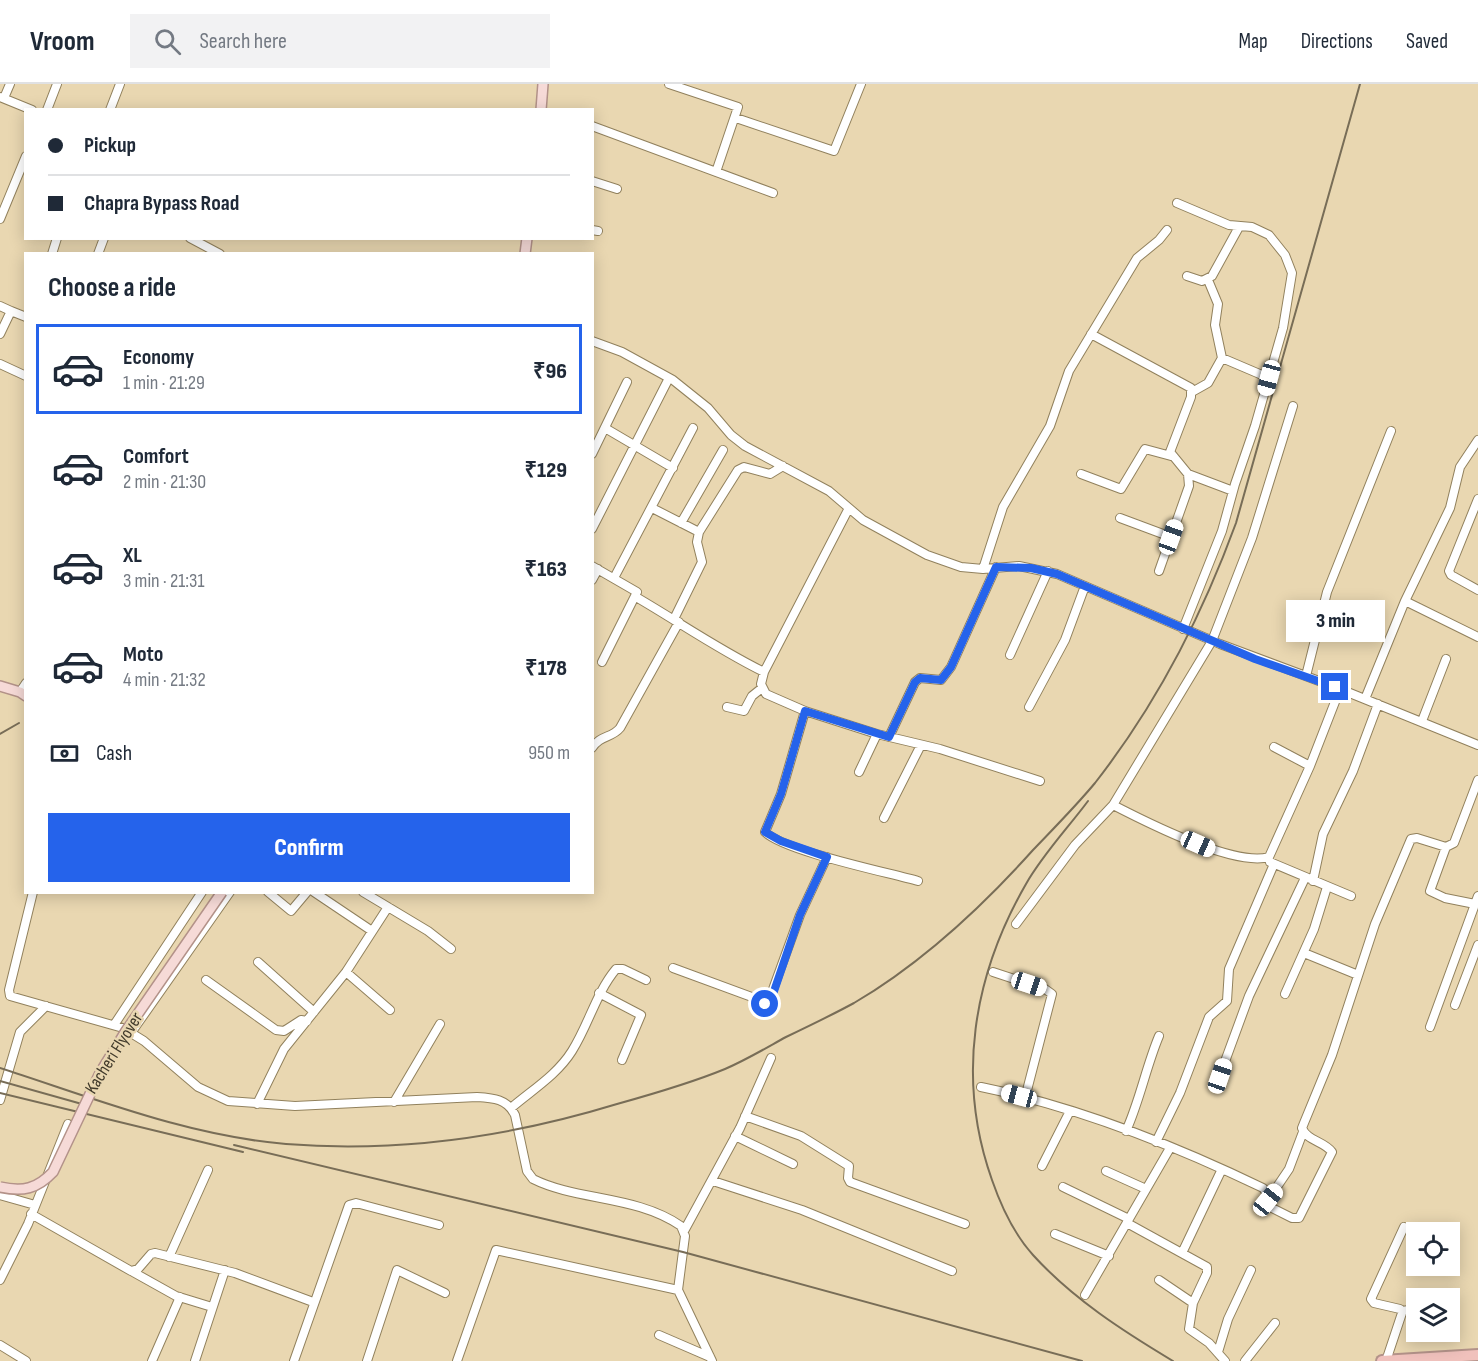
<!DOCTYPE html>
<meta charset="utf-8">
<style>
:root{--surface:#fff;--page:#f2f2f3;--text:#1f2937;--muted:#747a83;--line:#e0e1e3;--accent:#2563eb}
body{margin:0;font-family:"Sofia Sans Condensed",sans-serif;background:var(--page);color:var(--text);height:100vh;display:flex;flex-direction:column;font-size:22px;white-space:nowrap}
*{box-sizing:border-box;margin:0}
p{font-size:20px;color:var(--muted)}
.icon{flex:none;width:33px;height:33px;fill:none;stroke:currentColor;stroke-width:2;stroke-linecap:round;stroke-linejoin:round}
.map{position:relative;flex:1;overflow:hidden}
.drawer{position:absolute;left:24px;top:168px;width:570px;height:642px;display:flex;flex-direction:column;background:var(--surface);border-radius:0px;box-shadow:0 3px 15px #0003}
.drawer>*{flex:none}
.hud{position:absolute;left:24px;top:24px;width:570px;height:132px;border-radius:0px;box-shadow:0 3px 15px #0003;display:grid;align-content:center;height:132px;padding:0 24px;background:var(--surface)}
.controls{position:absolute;left:1406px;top:1138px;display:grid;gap:12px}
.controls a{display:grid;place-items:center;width:54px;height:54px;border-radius:0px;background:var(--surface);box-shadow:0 3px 15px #0003;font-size:30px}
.end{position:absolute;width:27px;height:27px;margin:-14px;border:8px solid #2563eb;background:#fff;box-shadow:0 0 0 3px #fff}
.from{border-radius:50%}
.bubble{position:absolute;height:42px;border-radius:0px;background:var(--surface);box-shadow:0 3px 15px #0003;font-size:20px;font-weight:800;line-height:42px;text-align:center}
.car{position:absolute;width:18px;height:36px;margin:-18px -9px;border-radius:8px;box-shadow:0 0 4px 2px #0007;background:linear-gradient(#fff 24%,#345 0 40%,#fff 0 76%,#345 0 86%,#fff 0)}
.hud b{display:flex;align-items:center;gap:21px;height:57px;font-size:22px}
.hud b+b{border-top:2px solid var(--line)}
.hud i{width:15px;height:15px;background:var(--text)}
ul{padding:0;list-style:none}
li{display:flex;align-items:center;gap:18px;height:90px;margin:0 12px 9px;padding:0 12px;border:3px solid transparent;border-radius:0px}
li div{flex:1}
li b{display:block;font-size:22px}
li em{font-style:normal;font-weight:800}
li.on{border-color:var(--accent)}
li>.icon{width:54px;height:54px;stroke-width:1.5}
h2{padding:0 24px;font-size:27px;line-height:72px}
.pay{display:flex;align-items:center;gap:15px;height:66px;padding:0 24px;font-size:22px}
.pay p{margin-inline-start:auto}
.cta{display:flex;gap:12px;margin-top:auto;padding:12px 24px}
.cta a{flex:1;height:69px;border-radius:0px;background:var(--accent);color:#fff;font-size:24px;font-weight:800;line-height:69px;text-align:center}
header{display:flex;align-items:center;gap:36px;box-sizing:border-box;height:84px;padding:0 30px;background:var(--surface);border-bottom:2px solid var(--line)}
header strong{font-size:28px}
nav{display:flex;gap:33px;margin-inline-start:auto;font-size:21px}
.search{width:420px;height:54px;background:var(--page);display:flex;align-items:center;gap:15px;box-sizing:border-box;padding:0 21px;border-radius:0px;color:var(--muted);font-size:22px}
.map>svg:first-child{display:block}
</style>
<header>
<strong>Vroom</strong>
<div class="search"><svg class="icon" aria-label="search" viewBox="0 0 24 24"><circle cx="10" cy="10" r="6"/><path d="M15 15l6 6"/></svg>Search here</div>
<nav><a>Map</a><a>Directions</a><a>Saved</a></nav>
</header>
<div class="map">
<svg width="1478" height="1277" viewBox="0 0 1478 1277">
<rect width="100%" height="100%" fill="#e9d7b1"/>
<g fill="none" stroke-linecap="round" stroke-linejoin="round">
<g stroke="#91815d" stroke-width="10">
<path id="minor" d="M669 0 738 23 716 88
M0 13 32 26
M4 14 10 0
M47 26 57 0
M110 26 120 0
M736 34 834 67 861 0
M592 42 773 109
M592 97 617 105
M1177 119 1229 141 1252 143 1269 151 1285 171 1292 189 1283 244 1255 342 1235 400 1222 447 1183 545
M0 135 26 72
M592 146 598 147
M190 154 220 170
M52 170 57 154
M98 170 104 154
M1187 192 1202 197 1212 192 1239 143
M1208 196 1218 220 1215 241 1222 274 1269 294
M0 222 11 227
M0 250 11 227 26 233
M1091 250 1191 304V313L1170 368 1188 390 1189 402 1159 487
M592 257 622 268 673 296 708 324 731 351 745 362 829 407 863 436 927 471 961 483 983 485 1019 482 1057 490 1220 560 1335 603 1478 661
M0 280 26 292
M1192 308 1208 299 1222 274
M605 344 673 384
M592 370 627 298
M1081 390 1121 405 1145 365 1171 372
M1188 390 1233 407
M1478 415 1449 487 1451 491 1478 506
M652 424 699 448
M849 424 764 588 761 600 766 610 805 627 877 650 940 665 1040 697
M1120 434 1171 453
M681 439 723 366
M592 445 669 294
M592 482 637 508 602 578
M983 485 1003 423 1050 342 1069 287 1137 174 1159 156 1167 146
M614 494 693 344
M592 496 598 485
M636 513C679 538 719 566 764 588
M1405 517 1478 553
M674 535 702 478 697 458 699 448 738 386 744 383 770 390 783 382
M1010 571 1048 487
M1306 592 1327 508 1391 347
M20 608 26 599
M1365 615 1405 517 1450 424 1460 383 1478 356
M727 623 744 627 752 612 762 604
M1029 623 1065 556 1085 502
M805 627 781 710 765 748C784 767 886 788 918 797
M1422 637 1446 575
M889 653 915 598 920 594 941 596 951 583 996 483
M1274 663 1310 682
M592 664C600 651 612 654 620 644L679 538
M859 688 877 650
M1113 721C1146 738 1234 783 1269 773L1310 682 1340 605
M884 734 921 661
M1446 763 1430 807 1445 814 1475 820
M1270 778 1351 812
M1313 797 1323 750 1353 687 1378 620
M33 808 9 906 10 912 123 944 144 957 198 1003 228 1017 295 1022 477 1013C494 1014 507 1015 515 1031L527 1087 533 1095C577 1117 636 1111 681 1142L685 1152 678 1206 712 1277
M268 808 291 827 307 808
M314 808 372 847
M363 808 428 847 451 865
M1016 840 1075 761 1113 721 1212 557 1252 454 1293 322
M1304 869 1358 891
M258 878 314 928
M673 884 768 919 800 831 827 773
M346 888 390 926
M993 888 1045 905 1052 910 1025 1014
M206 896 276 946 284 947 301 936 307 937
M599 909 641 931 622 976
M1285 910 1314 845 1327 803
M1455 921 1478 861
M114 941 202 808
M1430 943 1478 812
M131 949 230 808
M1220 991 1249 912 1305 794
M981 1003C1078 1023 1174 1061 1263 1104L1268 1111 1272 1124 1292 1134H1299L1332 1068C1324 1057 1307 1057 1302 1044L1304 1039 1332 971 1375 840 1411 755 1417 754 1446 763 1454 759 1478 696
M0 1016 20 948 46 922
M394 1018 440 940
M257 1020 284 965 346 888 388 823
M511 1024C532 1006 557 991 572 967 589 940 596 909 616 885H623L646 896
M745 1032 801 1052 849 1082 848 1094 850 1098 965 1140
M1126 1047C1140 1016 1146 983 1159 952
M735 1052 793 1080
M1156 1058 1180 1009 1209 933 1227 917 1229 885 1274 780
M1042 1082 1070 1027
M1106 1087 1146 1105
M713 1097 802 1126 952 1187
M1063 1103 1129 1135
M0 1111 35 1121
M1268 1116 1289 1085 1303 1048
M31 1130 131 1187 138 1185 151 1170 155 1169 235 1189 313 1218
M1127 1139 1207 1183V1189L1193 1219
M684 1147 740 1044 771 974
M1055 1150 1109 1172
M1182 1169 1222 1085
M169 1173 208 1086
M133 1188 176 1212 212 1223
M0 1196 28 1140 68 1040
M1159 1196 1193 1219 1189 1245 1209 1259 1225 1277
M1085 1211 1170 1064
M1402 1227 1416 1225
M659 1251 710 1273
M0 1261 26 1277
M1218 1268 1228 1235 1251 1186
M152 1277 180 1213
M195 1277 225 1186
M294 1277 349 1121 356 1119 439 1141
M367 1277 397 1186 445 1209
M457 1277 496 1166 678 1206
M1245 1277 1275 1239
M1386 1277 1402 1229 1400 1225 1374 1219 1371 1215 1404 1143"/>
</g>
<g stroke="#b39289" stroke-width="12">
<path id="major" d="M541 26 543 0
M525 170 527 154
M0 602 20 608 26 612"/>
</g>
<g stroke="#b39289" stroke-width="14">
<path id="highway" d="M1382 1277 1478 1271"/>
</g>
<use href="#minor" stroke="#fff" stroke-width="8"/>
<use href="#major" stroke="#f6dad7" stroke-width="9"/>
<use href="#highway" stroke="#f0c1bc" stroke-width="10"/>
<path stroke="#786d57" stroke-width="2" d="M0 650 19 639
M1088 717C1068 744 1043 770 1026 800 973 892 956 995 992 1096 1001 1122 1014 1150 1033 1171 1073 1215 1123 1247 1173 1277
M0 984C93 1014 188 1052 286 1060 399 1069 509 1053 617 1020 653 1010 691 999 725 985 746 976 766 964 786 953 809 942 832 931 854 919 922 879 981 824 1033 766 1054 744 1076 722 1095 699 1156 621 1202 532 1236 439L1360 0
M0 997 89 1022
M0 1009 243 1068
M234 1061 683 1168 1082 1277"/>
<g stroke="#b39289" stroke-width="12" stroke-linecap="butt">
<path id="major-bridge" d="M0 1103C23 1108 37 1105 53 1088L100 989 126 947 222 808"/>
</g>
<use href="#major-bridge" stroke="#f6dad7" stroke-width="9"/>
</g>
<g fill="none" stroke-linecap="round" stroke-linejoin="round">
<path stroke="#2563eb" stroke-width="8" d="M765 920 771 916 800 831 827 773 781 757 765 748 781 710 805 627 889 653 915 598 920 594 941 596 951 583 996 483 1031 484 1057 490 1255 575 1335 603"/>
</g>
<g text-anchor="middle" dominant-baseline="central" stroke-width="5" stroke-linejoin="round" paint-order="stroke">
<g font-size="18" fill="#413a2b" stroke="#e9d7b1">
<text transform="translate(114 969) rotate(-58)">Kacheri Flyover</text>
</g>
</g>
</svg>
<div class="controls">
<a><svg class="icon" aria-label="locate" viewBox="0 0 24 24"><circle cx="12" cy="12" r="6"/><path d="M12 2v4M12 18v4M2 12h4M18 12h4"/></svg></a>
<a><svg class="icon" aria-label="layers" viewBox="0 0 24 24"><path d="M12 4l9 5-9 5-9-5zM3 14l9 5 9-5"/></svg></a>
</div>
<i class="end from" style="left:765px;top:920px"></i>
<i class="end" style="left:1335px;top:603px"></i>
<div class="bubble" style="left:1286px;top:516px;width:99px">3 min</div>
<i class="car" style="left:1269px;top:294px;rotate:195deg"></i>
<i class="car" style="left:1171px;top:453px;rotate:20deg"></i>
<i class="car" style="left:1198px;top:760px;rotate:114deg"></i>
<i class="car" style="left:1029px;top:900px;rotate:108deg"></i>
<i class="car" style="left:1220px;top:992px;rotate:19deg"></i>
<i class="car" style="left:1019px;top:1012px;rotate:285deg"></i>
<i class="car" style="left:1268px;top:1116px;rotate:39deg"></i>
<div class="hud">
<b><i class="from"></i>Pickup</b>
<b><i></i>Chapra Bypass Road</b>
</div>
<section class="drawer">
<h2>Choose a ride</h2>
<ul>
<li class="on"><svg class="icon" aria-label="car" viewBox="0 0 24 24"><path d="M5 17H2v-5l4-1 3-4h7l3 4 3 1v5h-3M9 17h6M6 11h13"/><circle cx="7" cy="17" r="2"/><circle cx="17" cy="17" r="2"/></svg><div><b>Economy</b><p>1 min · 21:29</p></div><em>₹96</em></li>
<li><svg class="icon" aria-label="car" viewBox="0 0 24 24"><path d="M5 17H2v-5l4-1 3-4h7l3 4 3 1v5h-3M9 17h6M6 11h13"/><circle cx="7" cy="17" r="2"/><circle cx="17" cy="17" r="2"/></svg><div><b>Comfort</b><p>2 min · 21:30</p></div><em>₹129</em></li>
<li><svg class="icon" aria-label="car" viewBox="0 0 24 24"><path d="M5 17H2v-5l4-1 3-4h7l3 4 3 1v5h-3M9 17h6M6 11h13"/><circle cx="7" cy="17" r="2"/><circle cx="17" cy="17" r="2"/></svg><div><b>XL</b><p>3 min · 21:31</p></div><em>₹163</em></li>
<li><svg class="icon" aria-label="car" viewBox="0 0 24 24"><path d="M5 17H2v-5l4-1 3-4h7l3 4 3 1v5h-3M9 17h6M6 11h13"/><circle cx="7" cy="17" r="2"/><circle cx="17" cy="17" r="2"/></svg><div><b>Moto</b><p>4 min · 21:32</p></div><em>₹178</em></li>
</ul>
<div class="pay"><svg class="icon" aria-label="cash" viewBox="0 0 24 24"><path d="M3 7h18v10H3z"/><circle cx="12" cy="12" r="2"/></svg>Cash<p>950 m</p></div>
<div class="cta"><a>Confirm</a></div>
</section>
</div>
